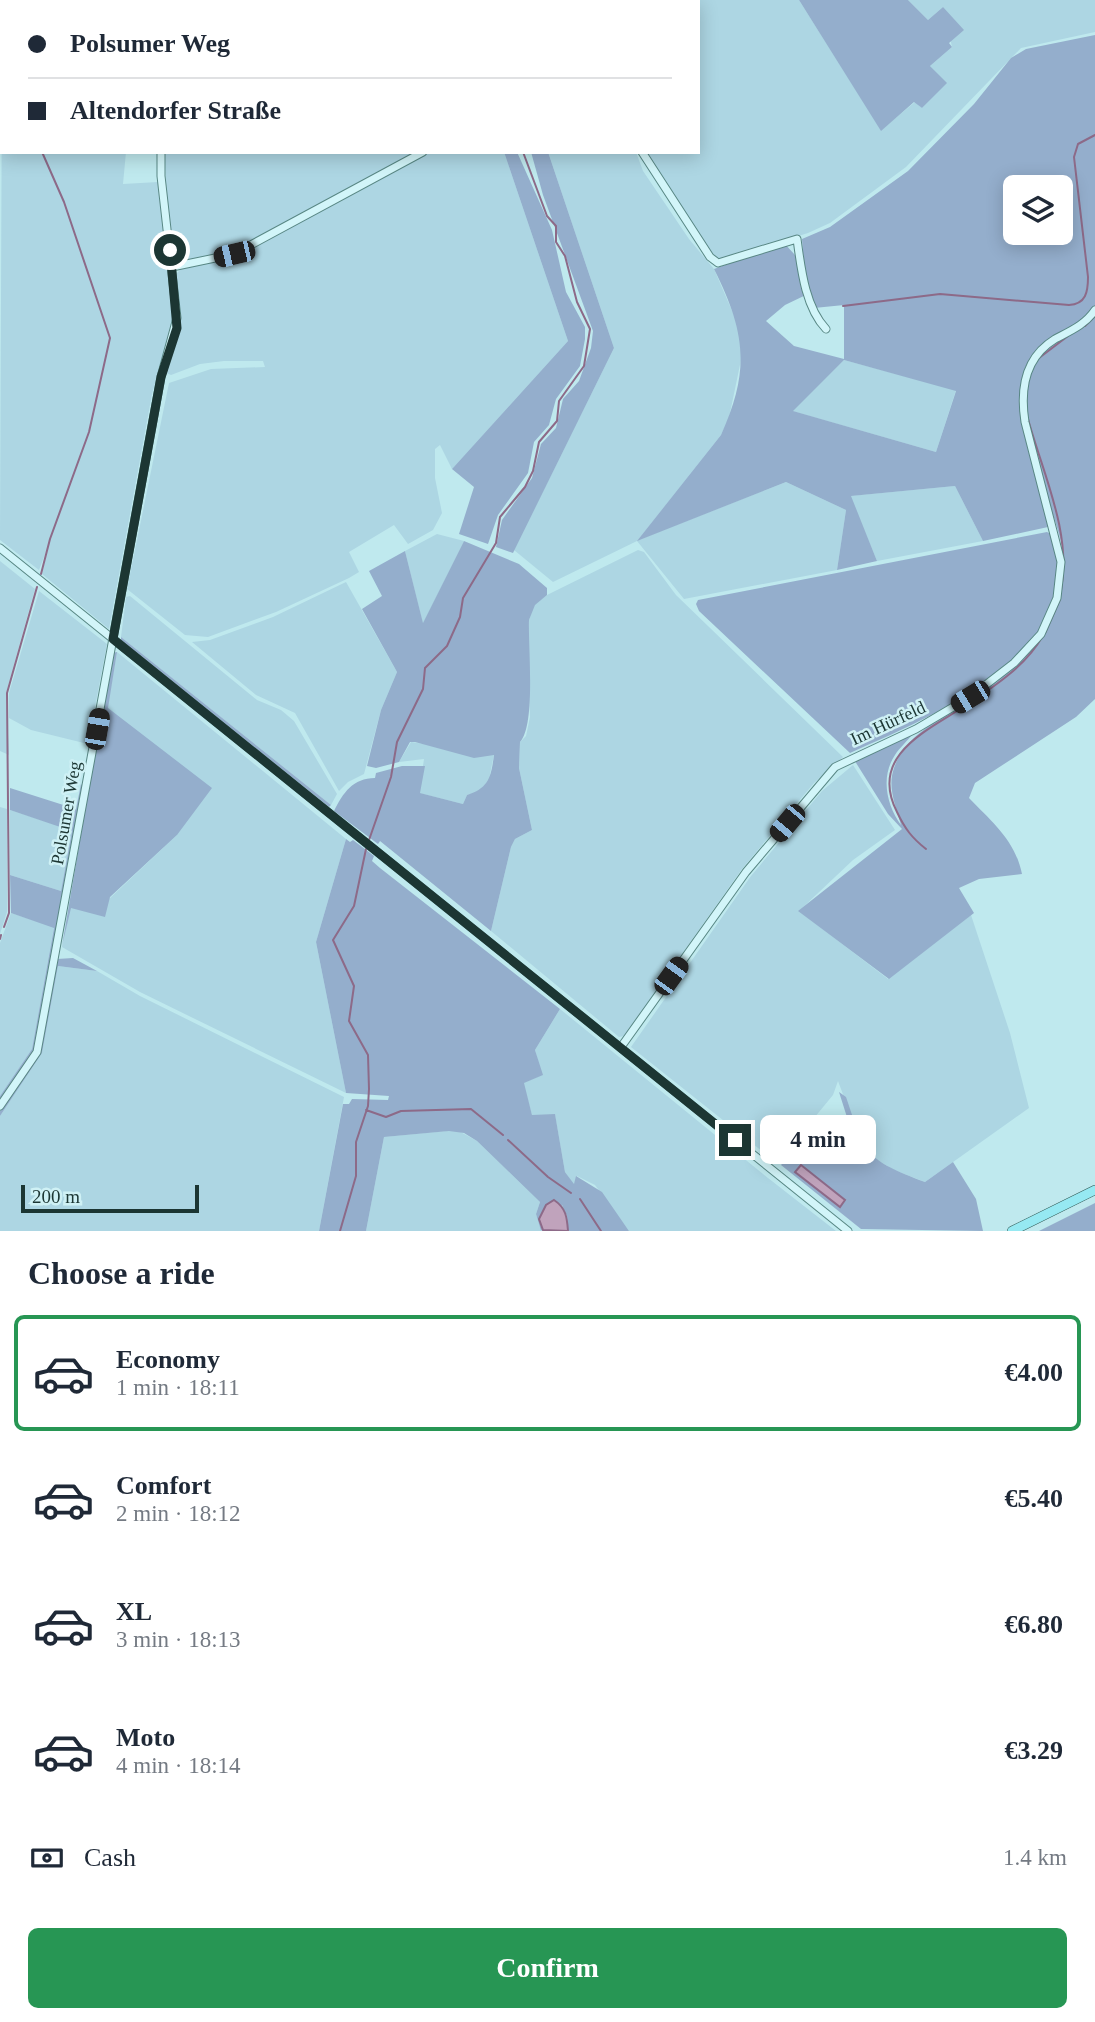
<!DOCTYPE html>
<meta charset="utf-8">
<style>
:root{--surface:#fff;--page:#f6f6f7;--text:#1f2937;--muted:#747a83;--line:#e0e1e3;--accent:#279654}
body{margin:0;font-family:"Times New Roman",serif;background:var(--page);color:var(--text);height:100vh;display:flex;flex-direction:column;font-size:26px;white-space:nowrap}
*{box-sizing:border-box;margin:0}
p{font-size:23px;color:var(--muted)}
.icon{flex:none;width:38px;height:38px;fill:none;stroke:currentColor;stroke-width:2;stroke-linecap:round;stroke-linejoin:round}
.map{position:relative;height:1231px;overflow:hidden}
.sheet{display:flex;flex-direction:column;background:var(--surface);flex:1}
.sheet>*{flex:none}
.guide{position:absolute;left:0px;top:0px;width:700px;height:154px;box-shadow:0 4px 18px #0003;display:grid;align-content:center;height:154px;padding:0 28px;background:var(--surface)}
.fabs{position:absolute;left:1003px;top:175px;display:grid;gap:14px}
.fabs a{display:grid;place-items:center;width:70px;height:70px;border-radius:10px;background:var(--surface);box-shadow:0 4px 18px #0003;font-size:35px}
.scale{position:absolute;left:21px;bottom:18px;width:178px;box-sizing:border-box;padding-left:7px;border:4px solid #1c3633;border-top:0;font-size:19px;line-height:24px;white-space:nowrap;color:#1c3633;-webkit-text-stroke:5px #cff1f5;paint-order:stroke}
.end{position:absolute;width:32px;height:32px;margin:-16px;border:9px solid #1c3633;background:#fff;box-shadow:0 0 0 4px #fff}
.from{border-radius:50%}
.bubble{position:absolute;height:49px;border-radius:10px;background:var(--surface);box-shadow:0 4px 18px #0003;font-size:23px;font-weight:700;line-height:49px;text-align:center}
.car{position:absolute;width:21px;height:42px;margin:-21px -10px;border-radius:9px;box-shadow:0 0 5px 2px #0007;background:linear-gradient(#222 24%,#8ab4d8 0 40%,#222 0 76%,#8ab4d8 0 86%,#222 0)}
.guide b{display:flex;align-items:center;gap:24px;height:66px;font-size:26px}
.guide b+b{border-top:2px solid var(--line)}
.guide i{width:18px;height:18px;background:var(--text)}
ul{padding:0;list-style:none}
li{display:flex;align-items:center;gap:21px;height:116px;margin:0 14px 10px;padding:0 14px;border:4px solid transparent;border-radius:10px}
li div{flex:1}
li b{display:block;font-size:26px}
li em{font-style:normal;font-weight:700}
li.current{border-color:var(--accent)}
li>.icon{width:63px;height:63px;stroke-width:1.5}
h2{padding:0 28px;font-size:32px;line-height:84px}
.pay{display:flex;align-items:center;gap:18px;height:77px;padding:0 28px;font-size:26px}
.pay p{margin-inline-start:auto}
.primary-button{display:flex;gap:14px;margin-top:auto;padding:14px 28px}
.primary-button a{flex:1;height:80px;border-radius:10px;background:var(--accent);color:#fff;font-size:28px;font-weight:700;line-height:80px;text-align:center}
.map>svg:first-child{display:block}
</style>
<div class="map">
<svg width="1095" height="1231" viewBox="0 0 1095 1231">
<rect width="100%" height="100%" fill="#bfe9ee"/>
<path fill="#add6e3" d="M500 0H799L881 130 915 102 922 108 946 83 930 66 952 47 943 7 928 20 908 0H1095V32L1021 48 906 167 830 223 808 233 719 261 712 256 645 152H698V2Z
M2 58V152H126L123 184 158 182 173 320 152 394 109 629 42 574 49 544 39 570 0 540Z
M165 152H419L238 251 178 262 174 260 166 191Z
M427 152H504L568 341 452 469 440 445 435 449V478L442 513 433 530 408 544 394 525 349 552 359 572 349 578 276 612 208 637 185 635 127 589 169 383 211 369 265 367 263 361H224L200 364 171 375 166 373 181 324 176 274 181 269 233 256 252 248Z
M548 152H636L643 171 689 239 714 269 739 327 742 355 729 418 721 435 638 540 786 482 846 510 837 570 684 599 637 541 553 582 514 550 614 348Z
M844 360 956 390 936 452 792 411Z
M955 486 983 541 877 561 850 496Z
M437 534 464 541 423 624 405 551Z
M638 550 644 552 676 595 843 757 814 783 742 869 624 1036 619 1037 491 931 511 847 515 839 532 830 519 768 520 742 526 736 530 717 528 657 529 620 534 605 547 595Z
M0 561 35 589 6 693 9 755 0 751Z
M346 582 397 672 381 710 364 774 348 782 339 791 295 713 256 695 192 642 210 640 273 617Z
M39 591 107 644 88 744 31 730 9 718V693Z
M130 596 257 700 281 710 294 721 337 794 331 805 121 637 126 597Z
M117 652 346 839 316 942 346 1093 140 992 62 947 70 908 110 898 177 835 107 708Z
M411 742 494 754 488 785 482 791 467 795 463 804 419 793 424 759 399 762Z
M853 765 895 830 853 860 799 911 888 979 971 915 1010 1033 1029 1108 925 1182 894 1170 872 1157 862 1145 838 1081 833 1095 777 1163 631 1047 751 876 822 791Z
M0 807 7 809V912L0 934Z
M10 810 72 830 61 891 10 875Z
M11 913 54 927 32 1049 0 1096V943Z
M58 966 97 971 140 996 344 1097 319 1231H0V1116L42 1053Z
M560 1009 768 1178 836 1231H629L595 1185 577 1176 574 1185 565 1172 555 1115H532L523 1083 542 1075 535 1050Z
M457 1130 477 1141 540 1202 536 1214 541 1231H366L384 1137Z"/>
<path fill="#94aecc" fill-rule="evenodd" d="M799 0H908L928 20 943 7 964 30 949 43 952 47 930 66 947 83 922 108 914 102 881 131Z
M1095 35V306C1081 326 1057 333 1039 348 996 386 1038 477 1051 523L1048 527 983 541 955 486 851 496 877 561 837 570 846 510 786 482 637 541 721 435C751 369 745 331 714 269L785 244 804 265 802 239 830 227 908 171 974 104 1011 58 1026 49ZM1015 187H1060V233H1015ZM810 293 814 308 844 305V359L794 346 766 321 785 305ZM844 360 956 391 936 452 793 411Z
M504 152H517L552 230 566 292 585 327V339L580 366 556 399 549 425 534 442 528 473 498 515 488 544 459 534 474 487 452 469 568 341Z
M531 152H548L614 348 513 553 496 547 502 520 532 478 541 444 556 428 563 399 579 381 591 348 593 331 543 195Z
M1095 313V699L1076 717 975 783 969 798C992 822 1015 840 1022 874L979 879 959 888 974 913 889 979 798 911 902 829 888 814 853 758 913 733C908 741 900 747 895 755 880 777 887 806 901 825 896 806 887 788 894 768 903 742 924 729 945 715 1008 674 1069 635 1063 550 1052 497 1005 409 1036 359 1048 340 1077 326 1095 313Z
M1047 532 1055 536C1088 653 933 716 850 753L699 611 696 604 698 600Z
M464 541 519 564 547 588V595L535 605 529 620C528 648 536 725 520 742L519 768 532 830 515 839 511 847 491 931 380 841 378 844 334 811C343 793 353 778 375 778L376 773 402 766H425L420 793 463 804 467 795C489 788 491 777 494 755L474 758 415 742H410L399 762 376 768 367 766 381 710 397 672 362 609 382 596 369 571 405 551 423 623Z
M121 637 331 805 329 807 121 641Z
M117 652 108 708 212 788 177 835 110 897 105 917 71 908 62 946 112 653Z
M81 784 84 788 34 1051 0 1102V1096L32 1049 54 928 11 913 10 875 61 891 72 831 10 810V788L76 809Z
M346 839 350 842 353 840 374 856 372 861 380 868 560 1009 535 1050 543 1075 524 1083 532 1115 555 1114 565 1172 574 1184 576 1176 602 1192 629 1231H568L567 1216 562 1205 541 1231 536 1214 540 1202 477 1141 464 1133 449 1131 384 1137 366 1231H319L343 1104H349L352 1099 388 1100 389 1096 346 1093 316 942Z
M73 958 97 971 58 966 42 1053 0 1116V1111L37 1056 57 959Z
M839 1092 846 1097C866 1156 865 1159 925 1182L953 1162 976 1199 983 1231 861 1229 781 1165 804 1138 846 1161 852 1152 859 1155Z
M1095 1203V1231H1039Z"/>
<path fill="#c0a3bc" stroke="#8d6a88" stroke-width="2" d="M801 1165 845 1200 840 1207 795 1172Z
M554 1200C566 1208 567 1217 568 1231L543 1230 539 1219 546 1205Z"/>
<g fill="none" stroke-linecap="round" stroke-linejoin="round">
<path stroke="#8d6a88" stroke-width="2" d="M482 0V2
M0 58 2 62
M843 306 940 294 1069 305C1086 304 1088 292 1088 277L1074 157 1078 144 1095 135
M1085 326 1095 316
M1039 358 1068 336
M1028 419C1043 474 1072 533 1061 590
M41 574 50 539 89 432 110 338 64 202 42 152
M1045 633 1060 599
M369 840 391 777 397 742 423 689 425 668 447 646 460 617 463 598 496 543 500 517 525 487 533 471 539 442 557 421 559 401 584 366 590 329 577 302 565 256 556 242V226L547 216 523 152
M926 849C912 838 905 829 897 812 870 759 920 734 957 711 986 692 1025 668 1042 637
M4 927 9 913 7 693 37 587
M0 939 1 935
M366 1110 386 1117 401 1111 471 1109 503 1135
M508 1140 548 1177 571 1193
M580 1199 601 1231
M340 1231 356 1176V1142L368 1106 369 1089 368 1055 349 1021 354 986 333 940 354 906 366 849"/>
<g stroke="#588784" stroke-width="9">
<path id="minor" d="M201 0V2
M642 152 710 257 718 263 797 239C801 268 805 307 826 329
M172 267 234 254 423 152
M0 548 848 1231
M621 1047 746 872 835 767 916 729 970 697 1014 663 1041 634 1057 598 1061 562 1025 422C1020 390 1024 358 1055 339 1070 331 1085 325 1095 310
M0 1106 37 1052 161 377 177 318 161 176V152"/>
</g>
<g stroke="#2c544f" stroke-width="10">
<path id="major" d="M1012 1231 1095 1190"/>
</g>
<use href="#minor" stroke="#d2f5f9" stroke-width="7"/>
<use href="#major" stroke="#96e9f2" stroke-width="9"/>
</g>
<g fill="none" stroke-linecap="round" stroke-linejoin="round">
<path stroke="#1c3633" stroke-width="9" d="M170 250 177 328 161 377 113 639 735 1140"/>
</g>
<g text-anchor="middle" dominant-baseline="central" stroke-width="5" stroke-linejoin="round" paint-order="stroke">
<g font-size="18" fill="#1c3633" stroke="#cff1f5">
<text transform="translate(888 723) rotate(-25)">Im Hürfeld</text>
<text transform="translate(66 813) rotate(-80)">Polsumer Weg</text>
</g>
</g>
</svg>
<div class="fabs">
<a><svg class="icon" aria-label="layers" viewBox="0 0 24 24"><path d="M12 4l9 5-9 5-9-5zM3 14l9 5 9-5"/></svg></a>
</div>
<div class="scale">200 m</div>
<i class="end from" style="left:170px;top:250px"></i>
<i class="end" style="left:735px;top:1140px"></i>
<div class="bubble" style="left:760px;top:1115px;width:116px">4 min</div>
<i class="car" style="left:234px;top:254px;rotate:257deg"></i>
<i class="car" style="left:970px;top:697px;rotate:239deg"></i>
<i class="car" style="left:97px;top:729px;rotate:10deg"></i>
<i class="car" style="left:787px;top:823px;rotate:220deg"></i>
<i class="car" style="left:671px;top:976px;rotate:36deg"></i>
<div class="guide">
<b><i class="from"></i>Polsumer Weg</b>
<b><i></i>Altendorfer Straße</b>
</div>
</div>
<section class="sheet">
<h2>Choose a ride</h2>
<ul>
<li class="current"><svg class="icon" aria-label="car" viewBox="0 0 24 24"><path d="M5 17H2v-5l4-1 3-4h7l3 4 3 1v5h-3M9 17h6M6 11h13"/><circle cx="7" cy="17" r="2"/><circle cx="17" cy="17" r="2"/></svg><div><b>Economy</b><p>1 min · 18:11</p></div><em>€4.00</em></li>
<li><svg class="icon" aria-label="car" viewBox="0 0 24 24"><path d="M5 17H2v-5l4-1 3-4h7l3 4 3 1v5h-3M9 17h6M6 11h13"/><circle cx="7" cy="17" r="2"/><circle cx="17" cy="17" r="2"/></svg><div><b>Comfort</b><p>2 min · 18:12</p></div><em>€5.40</em></li>
<li><svg class="icon" aria-label="car" viewBox="0 0 24 24"><path d="M5 17H2v-5l4-1 3-4h7l3 4 3 1v5h-3M9 17h6M6 11h13"/><circle cx="7" cy="17" r="2"/><circle cx="17" cy="17" r="2"/></svg><div><b>XL</b><p>3 min · 18:13</p></div><em>€6.80</em></li>
<li><svg class="icon" aria-label="car" viewBox="0 0 24 24"><path d="M5 17H2v-5l4-1 3-4h7l3 4 3 1v5h-3M9 17h6M6 11h13"/><circle cx="7" cy="17" r="2"/><circle cx="17" cy="17" r="2"/></svg><div><b>Moto</b><p>4 min · 18:14</p></div><em>€3.29</em></li>
</ul>
<div class="pay"><svg class="icon" aria-label="cash" viewBox="0 0 24 24"><path d="M3 7h18v10H3z"/><circle cx="12" cy="12" r="2"/></svg>Cash<p>1.4 km</p></div>
<div class="primary-button"><a>Confirm</a></div>
</section>
